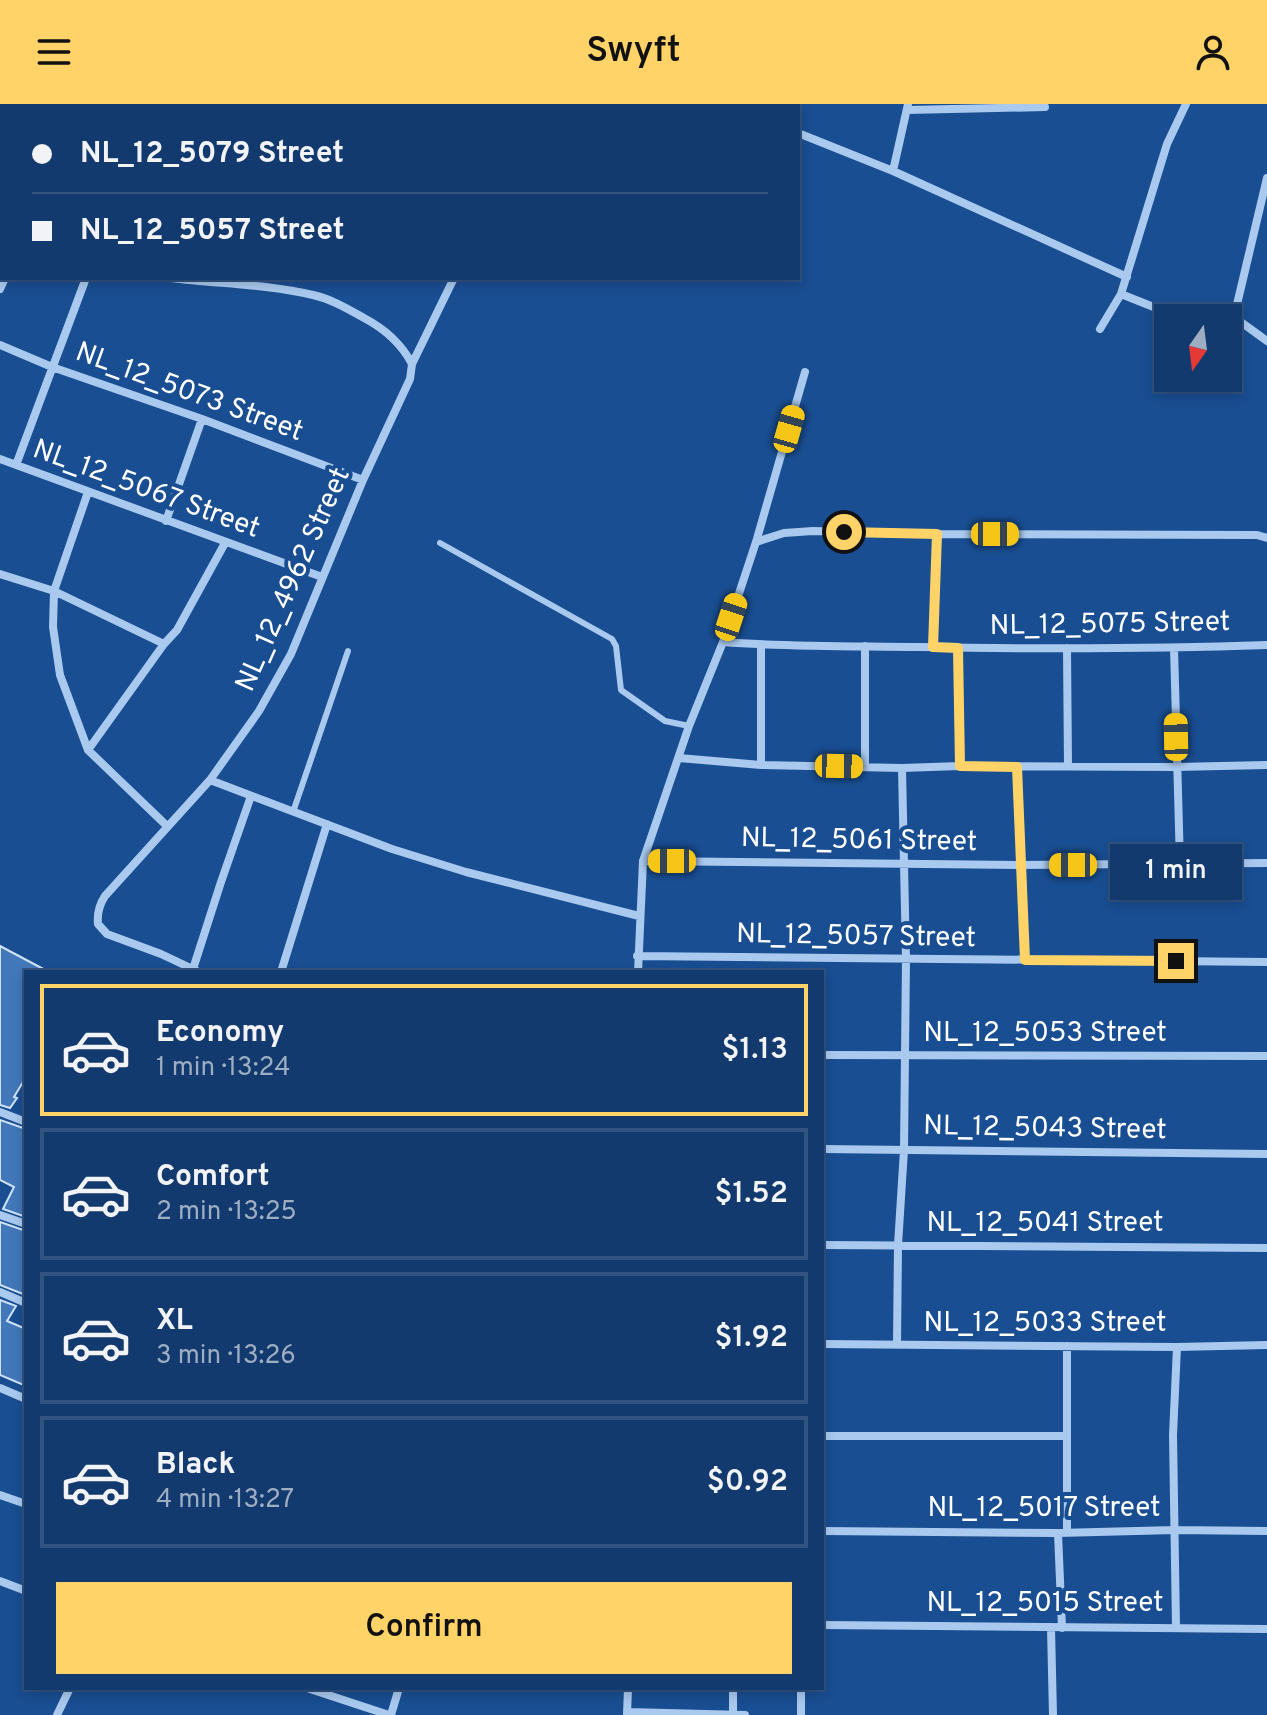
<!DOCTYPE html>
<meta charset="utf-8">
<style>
:root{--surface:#133a6e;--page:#204576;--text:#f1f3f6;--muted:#9dadc2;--line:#325481;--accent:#ffd367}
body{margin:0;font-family:Overpass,sans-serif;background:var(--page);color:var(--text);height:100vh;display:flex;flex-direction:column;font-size:30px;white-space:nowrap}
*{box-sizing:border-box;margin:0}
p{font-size:26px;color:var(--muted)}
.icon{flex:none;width:44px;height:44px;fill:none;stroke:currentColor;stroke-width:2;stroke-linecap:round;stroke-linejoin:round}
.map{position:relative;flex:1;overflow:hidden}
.sheet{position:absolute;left:24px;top:866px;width:800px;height:720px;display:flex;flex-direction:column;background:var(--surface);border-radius:0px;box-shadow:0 4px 12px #0003,0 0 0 2px var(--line)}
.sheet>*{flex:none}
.guide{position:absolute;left:0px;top:0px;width:800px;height:176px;box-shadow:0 4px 12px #0003,0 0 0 2px var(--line);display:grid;align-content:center;height:176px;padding:0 32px;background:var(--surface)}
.needle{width:52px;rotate:194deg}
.fabs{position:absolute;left:1154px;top:200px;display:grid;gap:16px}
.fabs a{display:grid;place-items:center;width:88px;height:88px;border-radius:0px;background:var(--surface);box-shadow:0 4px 12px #0003,0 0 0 2px var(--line);font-size:40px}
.end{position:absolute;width:36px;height:36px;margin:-18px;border:10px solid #ffd367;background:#111;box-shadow:0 0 0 4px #111}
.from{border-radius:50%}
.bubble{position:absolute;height:56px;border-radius:0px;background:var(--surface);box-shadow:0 4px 12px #0003,0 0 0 2px var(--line);font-size:26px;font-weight:600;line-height:56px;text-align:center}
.car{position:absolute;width:24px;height:48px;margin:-24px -12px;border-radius:10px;box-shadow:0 0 6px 2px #0007;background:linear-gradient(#f5c518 24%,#345 0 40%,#f5c518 0 76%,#345 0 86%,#f5c518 0)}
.guide b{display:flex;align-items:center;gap:28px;height:76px;font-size:30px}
.guide b+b{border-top:2px solid var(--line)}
.guide i{width:20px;height:20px;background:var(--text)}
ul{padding:14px 0 0;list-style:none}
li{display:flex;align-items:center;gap:24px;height:132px;margin:0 16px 12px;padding:0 16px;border:4px solid var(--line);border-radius:0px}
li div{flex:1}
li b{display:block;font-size:30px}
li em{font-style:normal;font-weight:600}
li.current{border-color:var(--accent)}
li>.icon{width:72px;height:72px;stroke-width:1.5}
.action{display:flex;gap:16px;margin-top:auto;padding:16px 32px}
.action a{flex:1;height:92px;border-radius:0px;background:var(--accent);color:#111;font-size:32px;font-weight:600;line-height:92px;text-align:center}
header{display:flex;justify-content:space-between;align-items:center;height:104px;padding:0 32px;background:var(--accent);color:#111;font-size:36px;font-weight:600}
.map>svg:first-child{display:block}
</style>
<header><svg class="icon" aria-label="menu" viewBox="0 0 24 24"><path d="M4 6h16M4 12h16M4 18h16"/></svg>Swyft<svg class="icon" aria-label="person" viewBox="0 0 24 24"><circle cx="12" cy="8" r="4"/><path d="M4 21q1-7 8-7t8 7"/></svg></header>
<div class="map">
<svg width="1267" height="1611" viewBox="0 0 1267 1611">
<rect width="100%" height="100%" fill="#194e92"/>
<path fill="#4277b9" stroke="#cfe3fb" stroke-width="2" d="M0 842 49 868H26V973L14 993 17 994 10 1004 0 1001Z
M0 1016 26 1025V1113L3 1105 14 1083 0 1076Z
M0 1118 26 1127V1186L23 1190 0 1181Z
M0 1196 16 1202 7 1217 26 1225V1282L0 1271Z"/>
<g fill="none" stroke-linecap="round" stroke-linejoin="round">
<path stroke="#a9c9ef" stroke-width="6" d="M440 439 612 535 616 542 621 586 665 617 689 622
M293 708 348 547"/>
<path stroke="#a9c9ef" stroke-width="8" d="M339 0 345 2
M724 0 729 2
M1186 0 1167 40 1121 190 1171 210 1187 214
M80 2 81 0
M353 2 354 0
M526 2 527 0
M697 2 698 0
M907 6 1045 3
M798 29 893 67 1127 173
M893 67 908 0
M171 174C218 180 267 180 313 191 331 195 348 205 364 214 385 225 401 239 412 260
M0 185 5 174
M1234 213 1267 74
M1234 213 1267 237
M1100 225 1121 190
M0 241 52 263 202 315 363 376
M0 355 322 473
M16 361 86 174
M88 388 54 487 53 523 60 571 88 646 167 722
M166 417 202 315
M756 438 784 429 813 427 937 430 1257 431 1267 434
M0 470 54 487 164 540
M723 538C788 543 854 542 919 543 1035 545 1151 545 1267 541
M933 543 937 430
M958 544 960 662
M1067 544 1068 662
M1174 544 1180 760
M88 646 164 540 177 526 225 439
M679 654 761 661 902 664 960 662 1176 663 1267 661
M761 661V541
M865 662V542
M1017 663 1025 856
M210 676 392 745 466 768 639 812
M643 757 1020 761 1267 759
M637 852 1267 858
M193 865 221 778 251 692
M199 868 161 850 107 830 98 820C97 810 99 801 105 792L210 676 259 607 291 550 363 376 410 275 412 260 454 174
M281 868 327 720
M638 868 643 757 689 622 723 538 756 438 805 268
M822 951 1267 952
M0 1008 26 1018
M822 1045 1267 1050
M0 1111 26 1120
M822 1141 1267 1144
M0 1188 26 1199
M822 1240 1177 1243 1267 1241
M897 1240 898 1141 904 1046 906 855 902 664
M1067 1242V1428
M0 1284 26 1295
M822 1332H1067
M0 1391 26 1400
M822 1427 1058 1429 1175 1426 1267 1427
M1058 1429 1062 1524
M0 1477 26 1487
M822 1521 1267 1525
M1176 1523 1173 1331 1177 1243
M1051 1524 1053 1611
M307 1584 389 1611
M733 1584V1611
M801 1584V1611
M627 1608 745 1611
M57 1611 70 1584
M391 1611 399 1584
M627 1611 628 1584"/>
</g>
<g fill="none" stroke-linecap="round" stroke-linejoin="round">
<path stroke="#ffd367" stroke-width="10" d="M844 428 937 430 933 543 958 544 960 662 1017 663 1025 856 1176 857"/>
</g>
<g text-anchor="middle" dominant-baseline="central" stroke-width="8" stroke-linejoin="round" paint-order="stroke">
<g font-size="28" fill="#fff" stroke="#194e92">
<text transform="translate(189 289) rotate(20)">NL_12_5073 Street</text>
<text transform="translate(146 386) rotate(20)">NL_12_5067 Street</text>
<text transform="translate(294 476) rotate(-66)">NL_12_4962 Street</text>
<text transform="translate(1110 521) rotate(-1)">NL_12_5075 Street</text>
<text transform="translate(859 737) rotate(1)">NL_12_5061 Street</text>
<text transform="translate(856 833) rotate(1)">NL_12_5057 Street</text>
<text x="1045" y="930">NL_12_5053 Street</text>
<text transform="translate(1045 1025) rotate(1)">NL_12_5043 Street</text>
<text x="1045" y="1120">NL_12_5041 Street</text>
<text x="1045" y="1220">NL_12_5033 Street</text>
<text x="1044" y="1405">NL_12_5017 Street</text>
<text x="1045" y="1500">NL_12_5015 Street</text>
</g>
</g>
</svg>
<div class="fabs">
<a><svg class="needle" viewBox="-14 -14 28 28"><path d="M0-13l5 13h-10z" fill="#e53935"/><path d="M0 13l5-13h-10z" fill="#9dadc2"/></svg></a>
</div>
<i class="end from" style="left:844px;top:428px"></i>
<i class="end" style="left:1176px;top:857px"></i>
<div class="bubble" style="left:1110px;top:740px;width:132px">1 min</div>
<i class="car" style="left:789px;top:325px;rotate:16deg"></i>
<i class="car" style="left:995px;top:430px;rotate:90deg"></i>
<i class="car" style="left:731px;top:513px;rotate:18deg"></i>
<i class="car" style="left:1176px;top:633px;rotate:359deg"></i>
<i class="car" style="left:839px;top:662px;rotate:91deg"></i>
<i class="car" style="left:672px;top:757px;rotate:270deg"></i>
<i class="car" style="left:1073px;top:761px;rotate:270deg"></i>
<div class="guide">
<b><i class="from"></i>NL_12_5079 Street</b>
<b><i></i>NL_12_5057 Street</b>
</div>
<section class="sheet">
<ul>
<li class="current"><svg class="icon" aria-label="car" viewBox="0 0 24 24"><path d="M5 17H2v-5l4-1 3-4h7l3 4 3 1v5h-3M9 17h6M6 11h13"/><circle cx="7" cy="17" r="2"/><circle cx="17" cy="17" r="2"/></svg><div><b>Economy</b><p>1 min · 13:24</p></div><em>$1.13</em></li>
<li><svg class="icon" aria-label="car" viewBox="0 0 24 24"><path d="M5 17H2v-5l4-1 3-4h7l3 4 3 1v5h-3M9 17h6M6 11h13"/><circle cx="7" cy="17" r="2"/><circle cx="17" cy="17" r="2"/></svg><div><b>Comfort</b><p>2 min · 13:25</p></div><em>$1.52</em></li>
<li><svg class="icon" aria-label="car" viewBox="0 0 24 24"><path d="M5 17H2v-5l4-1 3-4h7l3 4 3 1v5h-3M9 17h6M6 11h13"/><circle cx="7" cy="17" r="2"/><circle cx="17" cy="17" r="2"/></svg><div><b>XL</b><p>3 min · 13:26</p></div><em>$1.92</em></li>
<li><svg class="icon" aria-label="car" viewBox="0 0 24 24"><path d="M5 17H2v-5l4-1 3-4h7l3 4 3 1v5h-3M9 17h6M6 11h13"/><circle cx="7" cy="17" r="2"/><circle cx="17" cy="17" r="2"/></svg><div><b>Black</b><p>4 min · 13:27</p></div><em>$0.92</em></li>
</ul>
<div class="action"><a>Confirm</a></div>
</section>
</div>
